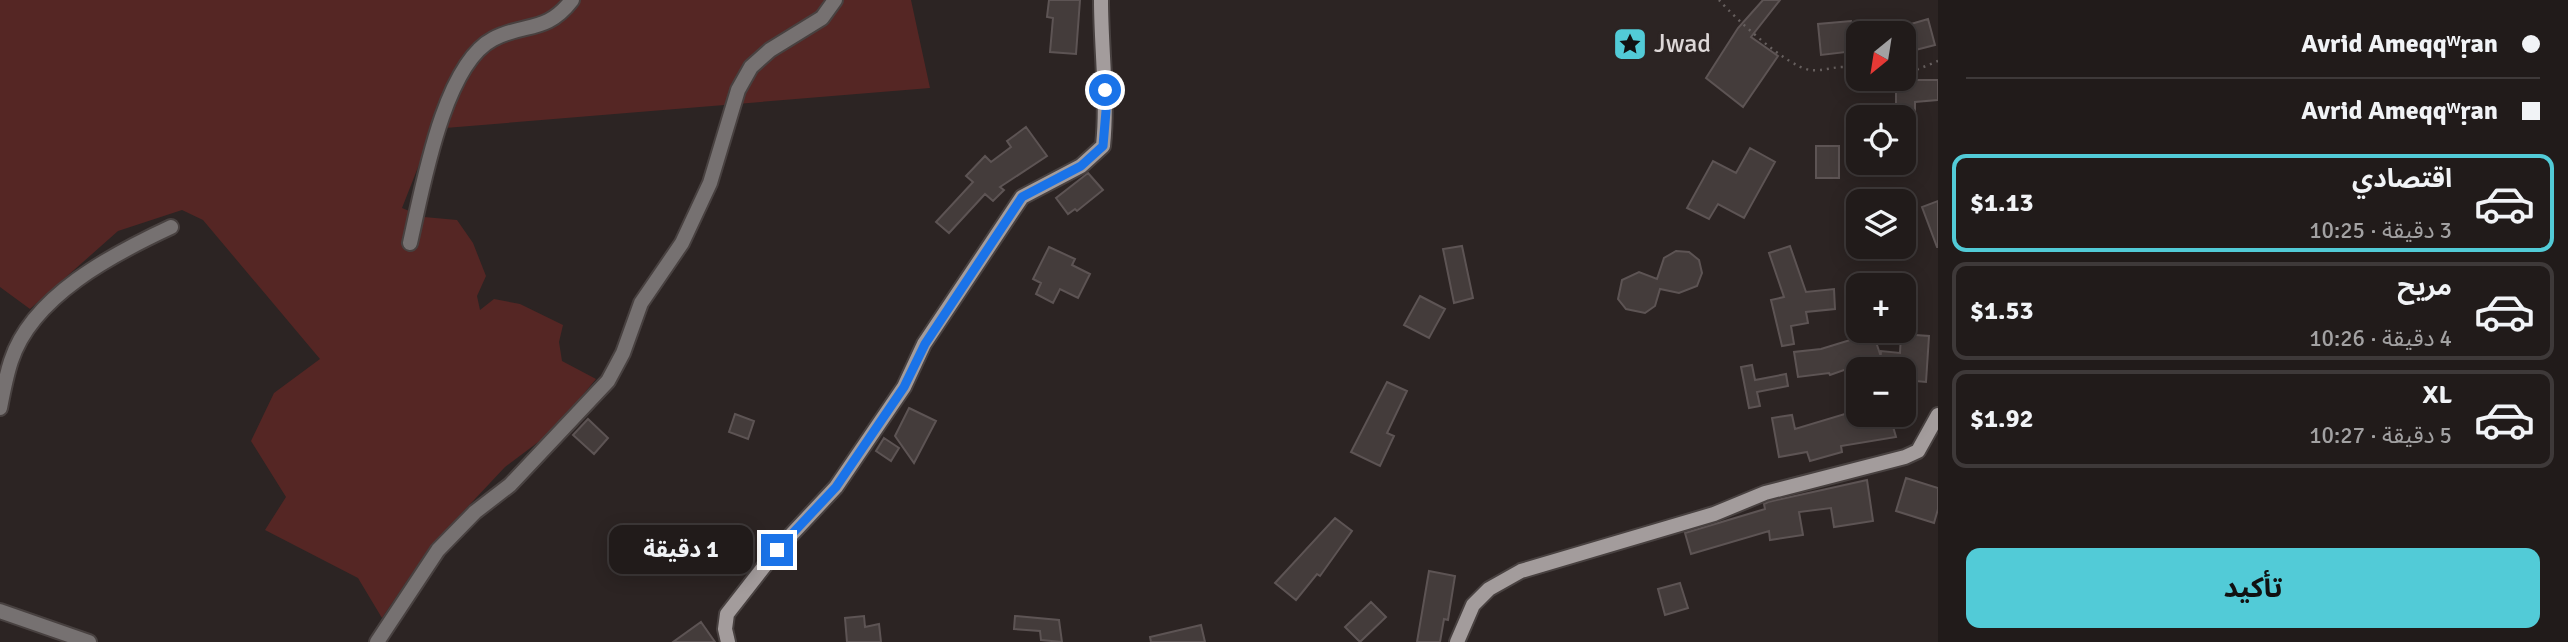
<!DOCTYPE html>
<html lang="ar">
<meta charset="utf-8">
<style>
:root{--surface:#211b1a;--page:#292423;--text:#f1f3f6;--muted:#a2a1a2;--line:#3e3939;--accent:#52cbd7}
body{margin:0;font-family:Signika,"Noto Sans Arabic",sans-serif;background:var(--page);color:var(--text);direction:rtl;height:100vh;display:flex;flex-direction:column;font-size:26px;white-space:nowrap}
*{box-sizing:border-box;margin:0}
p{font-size:23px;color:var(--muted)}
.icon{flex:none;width:38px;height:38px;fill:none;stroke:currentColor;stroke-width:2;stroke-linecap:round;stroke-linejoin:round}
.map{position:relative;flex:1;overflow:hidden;direction:ltr}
.drawer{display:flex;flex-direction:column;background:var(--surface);width:630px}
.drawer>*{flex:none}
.guide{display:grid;align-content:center;height:154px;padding:0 28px;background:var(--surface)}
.needle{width:46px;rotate:210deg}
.fabs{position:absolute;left:1846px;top:21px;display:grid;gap:14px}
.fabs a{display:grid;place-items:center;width:70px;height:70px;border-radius:14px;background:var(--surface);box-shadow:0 4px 18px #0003,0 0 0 2px var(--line);font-size:35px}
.end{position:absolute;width:32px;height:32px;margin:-16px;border:9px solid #1a73e8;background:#fff;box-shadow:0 0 0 4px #fff}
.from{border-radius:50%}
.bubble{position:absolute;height:49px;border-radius:14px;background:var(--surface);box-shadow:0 4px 18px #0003,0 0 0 2px var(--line);font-size:23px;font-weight:700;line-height:49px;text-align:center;direction:rtl}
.guide b{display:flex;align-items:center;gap:24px;height:66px;font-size:26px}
.guide b+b{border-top:2px solid var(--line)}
.guide i{width:18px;height:18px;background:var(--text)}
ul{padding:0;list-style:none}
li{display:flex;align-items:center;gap:21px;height:98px;margin:0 14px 10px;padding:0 14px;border:4px solid var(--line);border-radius:14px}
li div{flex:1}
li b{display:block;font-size:26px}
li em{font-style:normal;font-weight:700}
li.active{border-color:var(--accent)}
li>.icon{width:63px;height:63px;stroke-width:1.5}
.action{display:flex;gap:14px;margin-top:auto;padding:14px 28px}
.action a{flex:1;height:80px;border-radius:14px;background:var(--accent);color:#111;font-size:28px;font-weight:700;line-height:80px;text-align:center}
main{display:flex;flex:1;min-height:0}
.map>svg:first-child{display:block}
</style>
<main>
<section class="drawer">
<div class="guide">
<b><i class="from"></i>Avrid Ameqqʷṛan</b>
<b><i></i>Avrid Ameqqʷṛan</b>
</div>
<ul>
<li class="active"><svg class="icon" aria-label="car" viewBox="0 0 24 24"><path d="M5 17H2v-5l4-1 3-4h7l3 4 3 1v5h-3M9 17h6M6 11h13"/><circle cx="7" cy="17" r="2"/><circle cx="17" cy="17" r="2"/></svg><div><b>اقتصادي</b><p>3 دقيقة · 10:25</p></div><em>$1.13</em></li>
<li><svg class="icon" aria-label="car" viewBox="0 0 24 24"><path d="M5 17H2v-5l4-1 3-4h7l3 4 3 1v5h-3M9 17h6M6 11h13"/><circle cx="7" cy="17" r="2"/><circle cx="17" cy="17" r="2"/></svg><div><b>مريح</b><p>4 دقيقة · 10:26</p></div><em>$1.53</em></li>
<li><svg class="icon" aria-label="car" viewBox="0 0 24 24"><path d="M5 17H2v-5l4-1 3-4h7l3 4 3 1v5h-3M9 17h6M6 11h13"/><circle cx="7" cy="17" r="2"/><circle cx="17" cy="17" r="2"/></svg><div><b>XL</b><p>5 دقيقة · 10:27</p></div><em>$1.92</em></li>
</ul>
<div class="action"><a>تأكيد</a></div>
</section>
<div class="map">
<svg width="1938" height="642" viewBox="0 0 1938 642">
<rect width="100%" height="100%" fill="#2c2423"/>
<path fill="#552624" d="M0 0H911L930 88 433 129 402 208 424 217 457 220 473 243 486 276 477 296 480 310 494 299 520 304 563 325 559 342 562 361 596 379 553 431 505 467 429 548 382 618 358 578 265 530 286 497 251 441 274 393 320 359 203 220 182 210 118 231 30 309 0 287Z"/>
<path fill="#443c3b" stroke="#5d5454" stroke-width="2" d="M1049 0H1080L1076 54 1050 52 1053 18 1047 17Z
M1763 0H1780L1751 37 1778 56 1743 107 1706 78 1738 28Z
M1928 19 1935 45 1904 53V26Z
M1851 21 1855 51 1821 55 1818 24Z
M1896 80H1938V100L1915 102V116H1896Z
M1026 127 1047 156 1000 187 1004 190 993 201 985 194 949 233 936 222 973 182 966 176 985 156 991 162 1011 147 1007 141Z
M1816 146H1839V178H1816Z
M1750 148 1775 162 1744 218 1718 204 1709 219 1687 208 1713 161 1736 173Z
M1088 173 1103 190 1077 211 1075 209 1068 214 1056 198Z
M1938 201V247H1937L1922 207Z
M1462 246 1473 298 1454 303 1443 249Z
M1790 246 1806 292 1834 289 1835 309 1806 312 1808 323 1791 326 1794 344 1782 346 1771 300 1784 297 1769 253Z
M1049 247 1075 259 1072 265 1090 274 1078 298 1060 289 1053 303 1036 294 1041 283 1033 279Z
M1676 251 1689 252 1699 260 1702 273 1697 286 1679 293 1660 289 1655 306 1645 313 1626 309 1618 299 1622 280 1639 272 1657 279 1664 258Z
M1420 296 1445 309 1429 338 1404 325Z
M1873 333 1881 357 1830 375 1829 373 1798 377 1794 352 1821 349Z
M1901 334 1929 336 1926 382 1904 380V369H1880L1881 351 1900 353Z
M1752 365 1755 380 1786 374 1788 386 1757 392 1760 406 1749 408 1741 367Z
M1387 382 1407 391 1387 433 1394 436 1380 466 1351 452Z
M909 408 936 421 914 463 895 436Z
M1858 410V415H1875V420L1890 416 1896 437 1841 446 1842 452 1810 461 1807 452 1779 457 1772 418 1792 415 1795 429Z
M735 414 754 421 748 439 729 432Z
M588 419 608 438 594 454 573 435Z
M884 438 899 448 891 461 876 451Z
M1906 478 1938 488V509L1934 523 1896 511Z
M1867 480 1873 521 1834 527 1831 508 1799 512 1803 535 1770 540 1769 531 1691 554 1685 533 1765 509 1764 504 1768 502Z
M1335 518 1352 531 1320 576 1317 574 1296 600 1275 583Z
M1429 571 1455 576 1448 620 1444 619 1440 642H1417Z
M1680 583 1688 608 1665 615 1658 589Z
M1371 602 1386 617 1360 642 1345 627Z
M864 616 865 627 879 624 881 642H847L845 618Z
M1015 616 1059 620 1062 642 1041 640 1040 631 1014 629Z
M701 622 715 642H673Z
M1201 625 1205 642H1151L1150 637Z"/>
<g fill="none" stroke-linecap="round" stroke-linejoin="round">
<g stroke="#484140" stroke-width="18">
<path id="street" d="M410 243C422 191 443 65 493 39 525 22 546 34 572 0
M0 408C3 392 6 376 11 361 32 296 113 254 171 227
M0 611 89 642
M377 642 438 550 475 512 510 485 608 381 623 353 641 303 682 243 710 183 738 90 751 67 770 50 822 18 835 0"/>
</g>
<g stroke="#484140" stroke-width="18">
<path id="secondary" d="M728 642 725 629 727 614 777 550 836 487 904 387 924 344 1022 197 1081 166 1103 146C1108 98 1101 49 1101 0
M1457 642 1473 605 1489 589 1521 571 1714 514 1765 493 1905 457 1918 451 1938 415"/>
</g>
<path stroke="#665f5e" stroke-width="2.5" stroke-dasharray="2 5" stroke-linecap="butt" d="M1719 0C1736 19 1786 66 1810 70 1823 72 1838 64 1858 68
M1904 75 1938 61"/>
<use href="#street" stroke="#767171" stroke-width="14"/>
<use href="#secondary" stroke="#a39c9c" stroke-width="14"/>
</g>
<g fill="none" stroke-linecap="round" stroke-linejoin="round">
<path stroke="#1a73e8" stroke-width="9" d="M777 550 836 487 904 387 925 344 1022 197 1081 166 1103 146 1106 111 1105 90"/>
</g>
<defs>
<g id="sight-square" transform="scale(1.75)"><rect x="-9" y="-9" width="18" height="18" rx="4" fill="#52cbd7" stroke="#2c2423"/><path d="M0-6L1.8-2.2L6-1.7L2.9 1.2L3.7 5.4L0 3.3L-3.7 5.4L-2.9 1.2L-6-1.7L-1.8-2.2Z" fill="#111"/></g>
</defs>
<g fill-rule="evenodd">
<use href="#sight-square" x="1630" y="44"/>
</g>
<g text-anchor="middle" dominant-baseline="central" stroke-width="6" stroke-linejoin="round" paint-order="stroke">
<g font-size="26" fill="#ddd7d7" stroke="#2c2423" text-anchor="start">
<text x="1654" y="44">Jwad</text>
</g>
</g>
</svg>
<div class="fabs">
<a><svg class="needle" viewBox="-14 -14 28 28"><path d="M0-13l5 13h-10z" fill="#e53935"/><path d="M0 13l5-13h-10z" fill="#a2a1a2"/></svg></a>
<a><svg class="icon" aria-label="locate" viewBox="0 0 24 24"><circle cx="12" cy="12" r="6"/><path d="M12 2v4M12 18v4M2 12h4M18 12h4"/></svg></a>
<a><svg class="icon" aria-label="layers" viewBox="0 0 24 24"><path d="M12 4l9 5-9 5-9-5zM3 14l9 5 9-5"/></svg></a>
<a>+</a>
<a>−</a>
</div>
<i class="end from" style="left:1105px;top:90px"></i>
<i class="end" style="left:777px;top:550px"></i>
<div class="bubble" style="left:609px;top:525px;width:144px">1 دقيقة</div>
</div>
</main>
